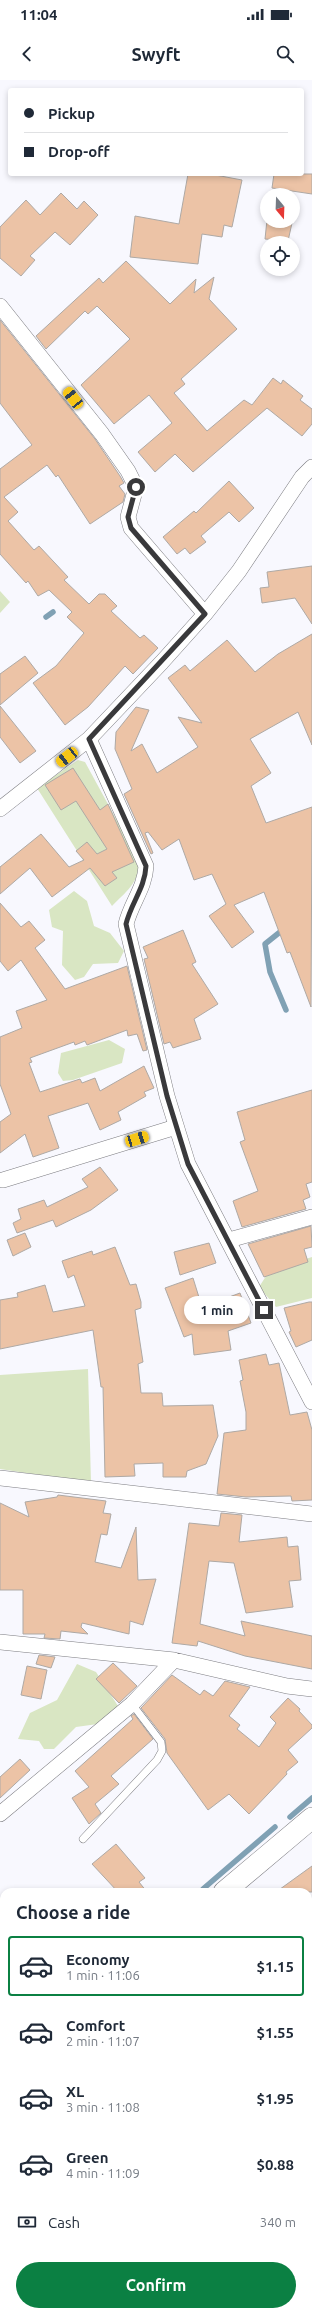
<!DOCTYPE html>
<meta charset="utf-8">
<style>
:root{--surface:#fff;--page:#f6f6f7;--text:#1f2937;--muted:#747a83;--line:#e0e1e3;--accent:#0b8043}
body{margin:0;font-family:Ubuntu,sans-serif;background:var(--page);color:var(--text);height:100vh;display:flex;flex-direction:column;font-size:15px;white-space:nowrap}
*{box-sizing:border-box;margin:0}
p{font-size:13px;color:var(--muted)}
.icon{flex:none;width:22px;height:22px;fill:none;stroke:currentColor;stroke-width:2;stroke-linecap:round;stroke-linejoin:round}
.map{position:relative;flex:1;overflow:hidden}
.sheet{position:absolute;left:0px;top:1808px;width:312px;height:428px;display:flex;flex-direction:column;background:var(--surface);border-radius:12px 12px 0 0;box-shadow:0 2px 6px #0003}
.sheet>*{flex:none}
.hud{position:absolute;left:8px;top:8px;width:296px;height:88px;border-radius:4px;box-shadow:0 2px 6px #0003;display:grid;align-content:center;height:88px;padding:0 16px;background:var(--surface)}
.needle{width:26px;rotate:161deg}
.controls{position:absolute;left:260px;top:108px;display:grid;gap:8px}
.controls a{display:grid;place-items:center;width:40px;height:40px;border-radius:50%;background:var(--surface);box-shadow:0 2px 6px #0003;font-size:20px}
.end{position:absolute;width:18px;height:18px;margin:-9px;border:5px solid #39393b;background:#fff;box-shadow:0 0 0 2px #fff}
.from{border-radius:50%}
.bubble{position:absolute;height:28px;border-radius:14px;background:var(--surface);box-shadow:0 2px 6px #0003;font-size:13px;font-weight:700;line-height:28px;text-align:center}
.car{position:absolute;width:12px;height:24px;margin:-12px -6px;border-radius:5px;box-shadow:0 0 3px 1px #0007;background:linear-gradient(#f5c518 24%,#345 0 40%,#f5c518 0 76%,#345 0 86%,#f5c518 0)}
.hud b{display:flex;align-items:center;gap:14px;height:38px;font-size:15px}
.hud b+b{border-top:1px solid var(--line)}
.hud i{width:10px;height:10px;background:var(--text)}
ul{padding:0;list-style:none}
li{display:flex;align-items:center;gap:12px;height:60px;margin:0 8px 6px;padding:0 8px;border:2px solid transparent;border-radius:4px}
li div{flex:1}
li b{display:block;font-size:15px}
li em{font-style:normal;font-weight:700}
li.current{border-color:var(--accent)}
li>.icon{width:36px;height:36px;stroke-width:1.5}
h2{padding:0 16px;font-size:18px;line-height:48px}
.pay{display:flex;align-items:center;gap:10px;height:44px;padding:0 16px;font-size:15px}
.pay p{margin-inline-start:auto}
.primary-button{display:flex;gap:8px;margin-top:auto;padding:8px 16px}
.primary-button a{flex:1;height:46px;border-radius:24px;background:var(--accent);color:#fff;font-size:16px;font-weight:700;line-height:46px;text-align:center}
.status{display:flex;justify-content:space-between;align-items:center;height:28px;padding:0 20px;background:var(--surface);direction:ltr}
.status svg{height:11px;fill:currentColor}
header{display:flex;justify-content:space-between;align-items:center;height:52px;padding:0 16px;background:var(--surface);font-size:18px;font-weight:700}
.map>svg:first-child{display:block}
</style>
<div class="status"><b>11:04</b><svg viewBox="0 0 49 12"><path d="M0 12V9h3v3zM5 12V6h3v6zM10 12V3h3v9zM15 12V0h3v12zM26 1h20v11H26zM47 4h2v5h-2z"/></svg></div>
<header><svg class="icon" aria-label="back" viewBox="0 0 24 24"><path d="M15 5l-7 7 7 7"/></svg>Swyft<svg class="icon" aria-label="search" viewBox="0 0 24 24"><circle cx="10" cy="10" r="6"/><path d="M15 15l6 6"/></svg></header>
<div class="map">
<svg width="312" height="2236" viewBox="0 0 312 2236">
<rect width="100%" height="100%" fill="#f8f8fe"/>
<path fill="#d9e6c3" d="M0 511 10 522 0 533Z
M78 680 85 682 139 781C140 802 126 812 112 826L37 708Z
M74 811 87 821 94 846 110 853 124 871 118 883 93 884 84 897 75 900 62 885 63 851 52 847 49 830Z
M109 960 125 969 122 983 73 1000 63 1001 58 993 61 973Z
M312 1177V1218L276 1227 259 1207 270 1190Z
M88 1289 91 1403 0 1389V1295Z
M77 1584 96 1592 118 1626 105 1643 76 1647 54 1669H44L39 1661 18 1659 30 1633 57 1620Z"/>
<g fill="none" stroke-linecap="round" stroke-linejoin="round">
<path stroke="#80a1b4" stroke-width="5.5" d="M46 537 53 532
M285 848 265 864 270 892 286 930
M290 1737 312 1718
M203 1809 275 1747
M308 1959 312 1958
M0 1978 4 1974
M0 2029 4 2025
M308 2072 312 2066"/>
</g>
<path fill="#ecc3a6" stroke="#aea9a5" d="M188 94H210L242 100 232 147 224 145 222 157 202 154 198 184 130 177 135 136 179 144Z
M274 94H312V114L272 108Z
M61 113 77 129 84 121 98 135 70 165 55 152 30 176 35 180 21 196 0 178V147L26 120 40 135Z
M267 140 292 143 288 161 265 159Z
M126 181 170 224 196 199 194 213 214 197 209 219 237 249 181 299 185 304 174 313 207 351 244 320 252 325 273 298 281 304 283 300 303 316 300 320 312 329V344L302 356 267 328 193 392 175 374 155 392 138 372 172 343 149 315 114 344 81 305 130 259 97 226 88 234 85 231 46 269 36 256 99 198 103 203Z
M0 240 95 359 120 396 124 403 119 406 125 414 123 422 90 444 58 395 56 397 47 385 4 417 18 432 8 441 34 470 39 466 68 497 64 500 89 524 99 514H105L117 526 111 531 140 558 144 555 158 568 133 594 125 586 88 627 65 645 33 603 56 586 84 553 67 537 72 532 49 510 38 516 28 501 26 503 0 474V389L32 365 0 323Z
M229 401 254 428 239 442 229 432 201 456 206 462 190 474 185 468 177 474 163 457 194 431 196 433Z
M312 486V544L295 518 262 523 260 508 269 507 267 492Z
M312 554V665L298 632 250 659 271 693 251 706 266 743 312 727 311 927 290 872 287 873 264 812 234 825 254 852 232 868 209 836 226 824 212 794 194 800 179 759 162 770 148 752 145 753 153 773 151 774 124 714 132 709 115 669 116 652 136 627 149 630 131 671 142 664 157 693 198 667 178 637 202 643 168 598 185 585 190 591 227 560 255 592 278 574Z
M25 576 38 593 0 625V594Z
M0 626 36 671 20 683 0 657Z
M73 688 100 730 108 724 134 782 112 792 117 798 105 806 90 788 52 817 30 788 0 814V787L41 754 69 787 84 780 76 771 87 762 97 774 107 769 76 721 61 730 45 705Z
M0 823 21 847 29 841 45 860 35 868 65 909 127 886 147 970 143 971 137 954 128 956 127 950 87 965 85 961 75 965 74 962 30 978 32 982 29 983 40 1012 80 999 82 1003 95 998 100 1011 144 986 154 1008 144 1012 146 1016 118 1032 121 1040 100 1050 88 1023 48 1036 59 1068 33 1077 25 1054 0 1073V1042L11 1034 0 1004V957L22 948 16 931 47 920 21 880 8 891 0 881Z
M183 850 196 882 192 884 218 924 194 939 201 959 173 968 170 962 164 964 144 879 148 878 143 867Z
M312 1010V1102L306 1104 310 1117 303 1120 306 1129 242 1147 233 1121 258 1111 240 1062 245 1060 237 1032Z
M100 1087 118 1110 91 1130 56 1147 53 1140 17 1153 13 1143 21 1139 18 1129 44 1120 47 1127 88 1107 82 1099Z
M311 1146 312 1167 304 1169 308 1182 264 1197 248 1164Z
M25 1153 31 1167 13 1176 7 1160Z
M209 1163 216 1183 180 1195 174 1172Z
M115 1167 130 1205 136 1204 141 1222V1228L135 1230 143 1282 138 1284 141 1313H162L163 1326 213 1325 218 1356 206 1384 187 1391 186 1397H163V1383L134 1384 135 1396 105 1397 103 1307H101L93 1250 0 1269V1220L18 1217 17 1213 45 1205 53 1232 85 1226 74 1195 68 1198 62 1181 92 1171 93 1175Z
M193 1198 202 1227 240 1213 251 1243 228 1251 231 1270 194 1275 192 1254 184 1257 165 1208Z
M309 1222H312V1260L296 1267 289 1252 291 1251 284 1228Z
M266 1274 269 1285 279 1283 290 1335 307 1332 312 1350V1420L292 1421 291 1416 246 1417 217 1414 224 1353 246 1350V1332L240 1301 243 1300 239 1280Z
M58 1415 106 1421 103 1433 111 1434 107 1455 101 1454 95 1482 121 1488 136 1447 138 1500 156 1499 143 1545 130 1541 129 1554 82 1543 81 1547 88 1554 61 1551 60 1559 44 1558 45 1554H23V1510H0V1423L29 1437 25 1422 57 1417Z
M221 1433 242 1435 239 1462 287 1457 288 1467 298 1466 301 1500 289 1501 293 1527 246 1533 234 1483 209 1481 200 1544 245 1556 241 1541 312 1556V1589L245 1576 198 1561 197 1566 172 1563 189 1443 219 1446Z
M39 1575 55 1577 51 1588 36 1584Z
M113 1583 137 1606 119 1623 96 1599Z
M27 1586 47 1590 41 1619 21 1615Z
M172 1595 200 1615 204 1610 213 1616 225 1601 250 1607 229 1636 240 1645 237 1649 259 1667 276 1643 270 1637 288 1618 300 1629 299 1631 312 1645V1648L288 1670 298 1682 286 1692 287 1694 249 1734 229 1714 208 1730 167 1673 165 1659 141 1628Z
M134 1634 153 1659 111 1696 119 1704 95 1724 101 1733 89 1744 72 1718 89 1707 75 1691 133 1639 131 1636Z
M20 1679 30 1690 0 1718V1697Z
M116 1764 145 1798 139 1802 147 1812H118L92 1784Z
M312 1786V1812H276Z"/>
<g fill="none" stroke-linecap="round" stroke-linejoin="round">
<g stroke="#7d7d82" stroke-width="8">
<path id="lane" d="M83 1759 157 1680 162 1671 161 1662 132 1624
M308 2022 312 2023"/>
</g>
<g stroke="#7d7d82" stroke-width="16">
<path id="street" d="M0 226 102 354 128 391 136 407 128 437 131 448 205 534
M89 659 146 786C145 808 131 823 126 844L167 1016 188 1084 312 1322
M0 729 89 659 162 582 205 534 239 491 302 397 312 387
M3 1100 176 1047
M229 1160 312 1137
M0 1398 312 1434
M0 1562 174 1580 287 1606 312 1609
M0 1734 132 1624 174 1580
M308 2095 312 2083
M0 2184 4 2188
M218 2236 222 2232"/>
</g>
<g stroke="#7d7d82" stroke-width="22">
<path id="secondary" d="M224 1812 312 1738
M0 2001 4 1998"/>
</g>
<use href="#lane" stroke="#fff" stroke-width="7"/>
<use href="#street" stroke="#fff" stroke-width="15"/>
<use href="#secondary" stroke="#fff" stroke-width="21"/>
</g>
<g fill="none" stroke-linecap="round" stroke-linejoin="round">
<path stroke="#39393b" stroke-width="5" d="M136 407 128 437 131 448 205 534 89 659 146 786C145 808 131 823 126 844L167 1016 188 1084 264 1230"/>
</g>
</svg>
<div class="controls">
<a><svg class="needle" viewBox="-14 -14 28 28"><path d="M0-13l5 13h-10z" fill="#e53935"/><path d="M0 13l5-13h-10z" fill="#747a83"/></svg></a>
<a><svg class="icon" aria-label="locate" viewBox="0 0 24 24"><circle cx="12" cy="12" r="6"/><path d="M12 2v4M12 18v4M2 12h4M18 12h4"/></svg></a>
</div>
<i class="end from" style="left:136px;top:407px"></i>
<i class="end" style="left:264px;top:1230px"></i>
<div class="bubble" style="left:184px;top:1216px;width:66px">1 min</div>
<i class="car" style="left:73px;top:318px;rotate:322deg"></i>
<i class="car" style="left:67px;top:677px;rotate:232deg"></i>
<i class="car" style="left:137px;top:1059px;rotate:73deg"></i>
<div class="hud">
<b><i class="from"></i>Pickup</b>
<b><i></i>Drop-off</b>
</div>
<section class="sheet">
<h2>Choose a ride</h2>
<ul>
<li class="current"><svg class="icon" aria-label="car" viewBox="0 0 24 24"><path d="M5 17H2v-5l4-1 3-4h7l3 4 3 1v5h-3M9 17h6M6 11h13"/><circle cx="7" cy="17" r="2"/><circle cx="17" cy="17" r="2"/></svg><div><b>Economy</b><p>1 min · 11:06</p></div><em>$1.15</em></li>
<li><svg class="icon" aria-label="car" viewBox="0 0 24 24"><path d="M5 17H2v-5l4-1 3-4h7l3 4 3 1v5h-3M9 17h6M6 11h13"/><circle cx="7" cy="17" r="2"/><circle cx="17" cy="17" r="2"/></svg><div><b>Comfort</b><p>2 min · 11:07</p></div><em>$1.55</em></li>
<li><svg class="icon" aria-label="car" viewBox="0 0 24 24"><path d="M5 17H2v-5l4-1 3-4h7l3 4 3 1v5h-3M9 17h6M6 11h13"/><circle cx="7" cy="17" r="2"/><circle cx="17" cy="17" r="2"/></svg><div><b>XL</b><p>3 min · 11:08</p></div><em>$1.95</em></li>
<li><svg class="icon" aria-label="car" viewBox="0 0 24 24"><path d="M5 17H2v-5l4-1 3-4h7l3 4 3 1v5h-3M9 17h6M6 11h13"/><circle cx="7" cy="17" r="2"/><circle cx="17" cy="17" r="2"/></svg><div><b>Green</b><p>4 min · 11:09</p></div><em>$0.88</em></li>
</ul>
<div class="pay"><svg class="icon" aria-label="cash" viewBox="0 0 24 24"><path d="M3 7h18v10H3z"/><circle cx="12" cy="12" r="2"/></svg>Cash<p>340 m</p></div>
<div class="primary-button"><a>Confirm</a></div>
</section>
</div>
